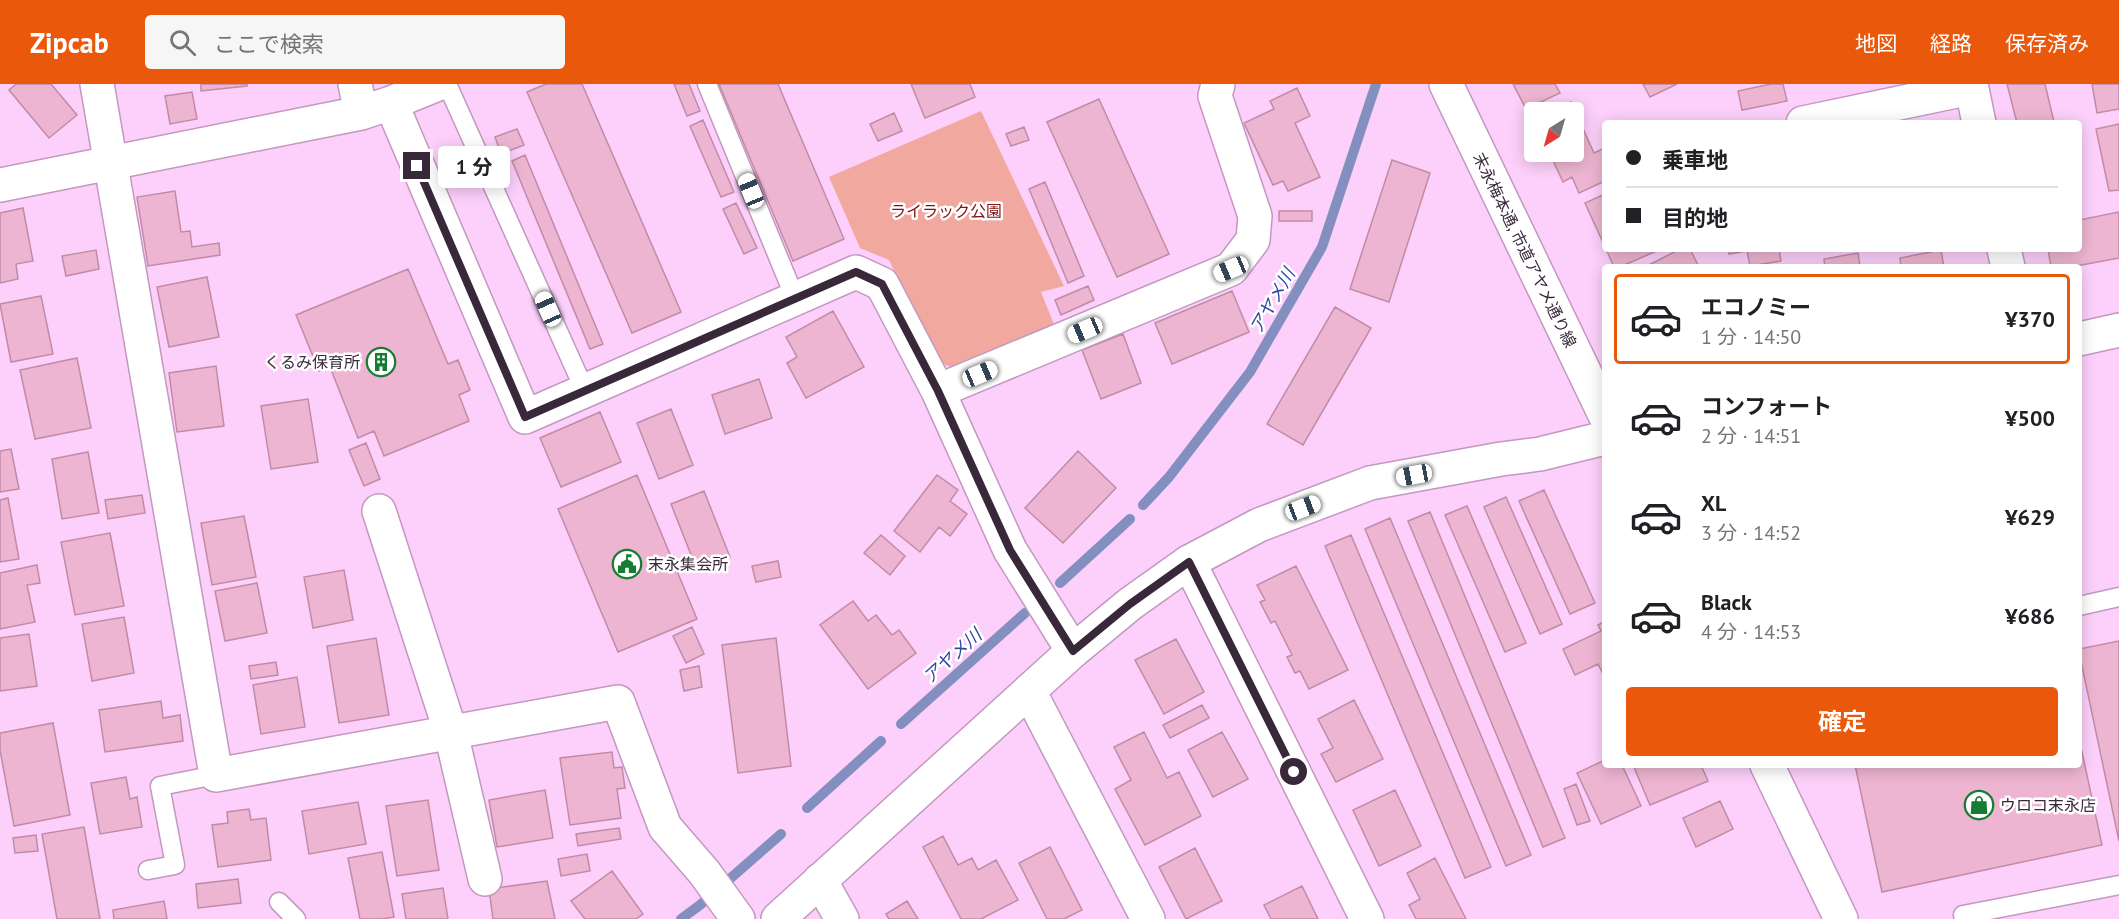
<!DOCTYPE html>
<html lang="ja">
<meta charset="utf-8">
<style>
:root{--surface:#fff;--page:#f6f6f6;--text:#202124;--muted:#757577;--line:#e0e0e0;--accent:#ea580c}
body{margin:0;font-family:"PT Sans","Noto Sans JP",sans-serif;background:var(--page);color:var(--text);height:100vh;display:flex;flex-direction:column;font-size:22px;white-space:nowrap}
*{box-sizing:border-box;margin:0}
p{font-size:20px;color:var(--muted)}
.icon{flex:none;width:33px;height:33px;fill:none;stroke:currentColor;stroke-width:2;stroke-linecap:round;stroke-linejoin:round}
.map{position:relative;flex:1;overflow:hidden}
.sheet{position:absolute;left:1602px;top:180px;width:480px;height:504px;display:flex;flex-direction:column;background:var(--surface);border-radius:6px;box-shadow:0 3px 15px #0003}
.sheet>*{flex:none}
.guide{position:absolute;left:1602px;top:36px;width:480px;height:132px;border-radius:6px;box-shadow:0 3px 15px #0003;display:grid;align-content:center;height:132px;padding:0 24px;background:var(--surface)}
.needle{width:39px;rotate:217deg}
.buttons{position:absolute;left:1524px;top:18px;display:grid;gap:12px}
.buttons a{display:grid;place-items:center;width:60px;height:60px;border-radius:6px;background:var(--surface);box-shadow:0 3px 15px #0003;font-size:30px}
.end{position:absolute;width:27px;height:27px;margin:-14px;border:8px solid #392839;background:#fff;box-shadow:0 0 0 3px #fff}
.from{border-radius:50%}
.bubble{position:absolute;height:42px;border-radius:6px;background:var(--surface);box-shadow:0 3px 15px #0003;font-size:20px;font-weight:700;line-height:42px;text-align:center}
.car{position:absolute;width:18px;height:36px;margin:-18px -9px;border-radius:8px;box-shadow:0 0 4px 2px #0007;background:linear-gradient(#fff 24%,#345 0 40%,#fff 0 76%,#345 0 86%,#fff 0)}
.guide b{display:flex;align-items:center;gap:21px;height:57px;font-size:22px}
.guide b+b{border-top:2px solid var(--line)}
.guide i{width:15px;height:15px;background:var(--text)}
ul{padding:10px 0 0;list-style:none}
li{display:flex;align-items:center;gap:18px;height:90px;margin:0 12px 9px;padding:0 12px;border:3px solid transparent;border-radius:6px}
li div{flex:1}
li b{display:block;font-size:22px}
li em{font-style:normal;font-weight:700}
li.active{border-color:var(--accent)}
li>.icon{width:54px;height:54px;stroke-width:1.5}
.action{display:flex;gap:12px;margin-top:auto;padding:12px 24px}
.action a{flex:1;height:69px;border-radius:6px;background:var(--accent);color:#fff;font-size:24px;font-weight:700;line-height:69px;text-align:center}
header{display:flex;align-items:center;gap:36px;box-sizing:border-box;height:84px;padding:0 30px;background:var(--accent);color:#fff}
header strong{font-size:28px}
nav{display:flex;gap:33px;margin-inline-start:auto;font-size:21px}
.search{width:420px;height:54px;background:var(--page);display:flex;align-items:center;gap:15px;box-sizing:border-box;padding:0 21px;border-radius:6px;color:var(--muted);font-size:22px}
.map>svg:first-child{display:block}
</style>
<header>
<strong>Zipcab</strong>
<div class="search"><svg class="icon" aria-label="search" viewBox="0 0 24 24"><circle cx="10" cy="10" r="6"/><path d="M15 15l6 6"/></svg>ここで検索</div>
<nav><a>地図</a><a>経路</a><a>保存済み</a></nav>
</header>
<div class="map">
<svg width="2119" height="835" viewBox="0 0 2119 835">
<rect width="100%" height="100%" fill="#fcd0fa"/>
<path fill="#f1a89f" d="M981 27 1064 202 1041 208 1055 243 959 286 940 279 889 176 860 164 829 93Z"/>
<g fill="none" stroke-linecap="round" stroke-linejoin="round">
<path stroke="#828fbf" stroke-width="10" d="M1143 421 1169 393 1250 288 1322 163 1376 0
M1060 499 1130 435
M901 640 1025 529
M807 724 881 657
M681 835 700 821 781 750"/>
</g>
<path fill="#edb5d1" stroke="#c18ba6" stroke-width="1.5" d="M16 0H51L77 31 49 54 9 6Z
M201 0H247V2L201 7Z
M546 0H582L681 228 632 249 527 8Z
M674 0H689L700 27 687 32Z
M719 0H778L844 155 793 177Z
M911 0H970L975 13 925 34Z
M1513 0H1555L1560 9 1526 25Z
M1643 0H1677L1650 13Z
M1771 0H1783L1787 17 1742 26 1738 7Z
M2007 0H2045L2054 38 2017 39Z
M2092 0H2119V25L2097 29Z
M1297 4 1310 32 1295 39 1320 93 1288 107 1283 97 1273 101 1244 39 1274 25 1270 17Z
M192 8 197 35 170 40 165 12Z
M1099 15 1169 170 1117 193 1047 38Z
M1571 18 1594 69 1605 64V97L1579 109 1572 93 1563 98 1549 68H1574V28H1546Z
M894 29 902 47 878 57 870 40Z
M703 36 734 108 721 113 690 42Z
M2119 40V106L2109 107 2096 45Z
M1024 43 1029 56 1011 62 1006 50Z
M517 45 524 61 501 70 495 53Z
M525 71 603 260 590 265 512 77Z
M1392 76 1430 89 1389 218 1350 205Z
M1045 98 1084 192 1068 199 1029 105Z
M175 107 181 148 190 147 192 163 219 159 220 171 148 182 137 113Z
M1605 110V163L1585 119Z
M736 119 757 164 744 170 723 125Z
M23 124 33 177 16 180 18 195 0 199V129Z
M1279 127H1312V137H1279Z
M2119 128V174L2071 183H2051L2048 165H2079V136Z
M1606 165H1661L1620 183H1614Z
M1680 165H1690L1699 183H1645Z
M1729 165H1779L1781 177 1750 182 1747 167 1729 170Z
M96 166 99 185 66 192 62 172Z
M1941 166 1944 183H1901L1900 174Z
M1858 169 1860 183H1825L1824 175Z
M408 185 448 280 458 276 470 306 459 311 469 337 384 372 374 347 358 354 330 283 319 287 296 231Z
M207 193 219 253 169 263 157 203Z
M1088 202 1094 216 1061 231 1055 216Z
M1232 207 1249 248 1172 280 1155 239Z
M41 212 53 270 11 278 0 220Z
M1335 223 1371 244 1303 361 1267 340Z
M833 227 864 283 806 314 787 279 797 273 786 253Z
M1123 250 1141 299 1101 315 1082 266Z
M77 274 91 344 35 355 20 286Z
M216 282 224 342 177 348 169 289Z
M759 295 772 334 725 350 712 311Z
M308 315 318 378 271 385 261 322Z
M671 325 693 381 659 395 637 339Z
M600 328 621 378 561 403 540 354Z
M366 359 380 395 364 402 349 366Z
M11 365 19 405 0 408V367Z
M1078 367 1116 404 1063 459 1025 424Z
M88 368 99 429 62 435 52 375Z
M637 391 697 535 618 568 558 425Z
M937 391 958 406 950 417 967 430 950 452 939 443 920 468 894 447Z
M1544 406 1595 519 1570 530 1519 417Z
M704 407 730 473 697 486 671 420Z
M142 411 145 429 108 435 105 416Z
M1506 413 1562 540 1540 550 1484 423Z
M8 414 19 475 0 478V416Z
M1467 422 1526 559 1505 568 1445 431Z
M1430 428 1565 754 1543 763 1408 437Z
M244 432 256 493 212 501 201 439Z
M1390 434 1531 771 1506 782 1365 445Z
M110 449 124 522 75 531 61 458Z
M881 451 905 472 890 491 864 469Z
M1351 451 1491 783 1465 794 1325 462Z
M778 477 781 493 756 498 752 482Z
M37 481 40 499 27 501 35 538 0 545V489Z
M1296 482 1348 586 1309 605 1300 587 1295 589 1287 573 1292 571 1275 537 1271 539 1260 518 1265 516 1257 501Z
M344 486 353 536 313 544 304 493Z
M257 499 267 549 225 557 215 507Z
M853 517 868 537 876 531 892 551 899 546 916 569 868 605 820 541Z
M124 533 134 589 92 597 82 540Z
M1605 537V594L1598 580 1575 591 1563 565 1601 547 1598 541Z
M692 543 704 570 686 579 673 552Z
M29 550 37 602 0 607V554Z
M376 554 389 631 339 639 327 562Z
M776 554 791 682 738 689 722 561Z
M1176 555 1204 608 1164 630 1135 576Z
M2119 557V757L2079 568V565Z
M276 578 278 591 251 595 249 582Z
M699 582 702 603 684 607 680 586Z
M297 593 305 643 261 650 253 601Z
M1354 616 1383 675 1336 698 1321 670 1333 664 1318 635Z
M161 617 163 634 180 631 183 657 105 668 99 626Z
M1202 621 1209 634 1170 654 1163 641Z
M53 639 70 731 14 742 0 666V649Z
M1144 648 1167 694 1179 688 1201 732 1145 761 1115 705 1131 696 1114 663Z
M1222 648 1248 695 1213 713 1188 666Z
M2079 654 2102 761 1882 808 1855 681H2079Z
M612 668 614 684 622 683 625 704 617 705 621 734 570 741 560 674Z
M1605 676V681H1622L1641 722 1601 740 1577 689Z
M1633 681H1701L1708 697 1650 721Z
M126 693 130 715 137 713 142 743 100 750 91 699Z
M1576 700 1590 737 1577 741 1564 705Z
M545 706 553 754 497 763 489 716Z
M1395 706 1421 762 1379 782 1353 726Z
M428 716 439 786 397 792 386 722Z
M1720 717 1733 745 1696 763 1683 734Z
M358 718 366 760 309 770 302 727Z
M249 725 251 736 266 734 271 776 218 783 212 741 228 739 227 728Z
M84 743 100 835H57L42 750Z
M619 744 621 755 578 762 576 750Z
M36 751 38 767 15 769 13 754Z
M943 752 958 781 972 774 978 786 996 776 1018 816 981 835H961L923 763Z
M1050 763 1082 826 1064 835H1047L1019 779Z
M1195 764 1222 817 1186 835 1159 783Z
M382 768 394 833 382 835H360L348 774Z
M587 770 590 787 561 792 558 775Z
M1435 774 1466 835H1416L1409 821 1420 815 1407 789Z
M612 787 643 830 636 835H585L571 817Z
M238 795 241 819 198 824 196 800Z
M547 797 555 835H493L489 805Z
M1302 802 1318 835H1271L1264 821Z
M443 804 448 835H406L402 810Z
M164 817 167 835H114L113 826Z
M907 817 918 835H889L886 830Z"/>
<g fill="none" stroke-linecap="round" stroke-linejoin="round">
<g stroke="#c298c0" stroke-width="21">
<path id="lane" d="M447 0 585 307
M707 0 795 214
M2079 522 2119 513
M148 786 175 781 160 702 216 691
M279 818 296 835
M1965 835 1963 831 2119 801"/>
</g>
<g stroke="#c298c0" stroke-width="36">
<path id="street" d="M97 0 216 691 618 618 665 743 704 788 738 835
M355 0 361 29
M1971 0 1979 39
M391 19 525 333 856 188 882 200 938 307 1231 185 1253 156 1255 132 1215 12 1218 0
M1803 39 1971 4
M0 101 361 29 391 19 438 0
M2004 165 2008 183
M938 307 1010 466 1073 567
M379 427 451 649 485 795
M1189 478 1367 835
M1029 607 1148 835
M820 796 842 835"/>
</g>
<g stroke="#c298c0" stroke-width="36">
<path id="secondary" d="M1446 0 1605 331
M2079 255 2119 246
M1767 681 1841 835
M778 835 1073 567 1130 520 1189 478 1259 441 1370 399 1501 375 1540 370 1605 354"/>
</g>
<use href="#lane" stroke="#fff" stroke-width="18"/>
<use href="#street" stroke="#fff" stroke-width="33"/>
<use href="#secondary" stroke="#fff" stroke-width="33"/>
</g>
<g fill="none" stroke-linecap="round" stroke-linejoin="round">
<path stroke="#392839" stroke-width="8" d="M417 82 525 333 856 188 882 200 938 307 1010 466 1073 567 1130 520 1189 478 1294 688"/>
</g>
<defs>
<g id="building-ring" transform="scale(1.5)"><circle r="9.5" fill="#fff" stroke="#157d31" stroke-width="1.5"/><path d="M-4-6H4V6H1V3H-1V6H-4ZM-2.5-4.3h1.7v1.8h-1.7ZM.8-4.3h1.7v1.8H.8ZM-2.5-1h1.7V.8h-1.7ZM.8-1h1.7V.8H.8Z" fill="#157d31"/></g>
<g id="civic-ring" transform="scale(1.5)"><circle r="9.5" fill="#fff" stroke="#157d31" stroke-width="1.5"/><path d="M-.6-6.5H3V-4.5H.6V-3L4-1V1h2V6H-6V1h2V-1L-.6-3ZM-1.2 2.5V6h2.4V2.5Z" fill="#157d31"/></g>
<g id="shop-ring" transform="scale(1.5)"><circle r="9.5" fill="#fff" stroke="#157d31" stroke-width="1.5"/><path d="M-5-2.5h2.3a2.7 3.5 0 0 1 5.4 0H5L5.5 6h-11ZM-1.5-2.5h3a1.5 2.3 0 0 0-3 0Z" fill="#157d31"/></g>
</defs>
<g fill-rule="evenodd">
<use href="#building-ring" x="381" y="278"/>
<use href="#civic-ring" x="627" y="480"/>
<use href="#shop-ring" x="1979" y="721"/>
</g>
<g text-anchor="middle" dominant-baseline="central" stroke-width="5" stroke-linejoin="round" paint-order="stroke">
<g font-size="16" fill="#811212" stroke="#fff">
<text x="946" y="127">ライラック公園</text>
</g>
<g font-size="16" fill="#392839" stroke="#fff">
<text transform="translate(1525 166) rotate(64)">末永梅本通, 市道アヤメ通り線</text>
</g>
<g font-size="16" fill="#392839" stroke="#fff" text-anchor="start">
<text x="360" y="278" text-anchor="end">くるみ保育所</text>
<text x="648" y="480">末永集会所</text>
<text x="2000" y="721">ウロコ末永店</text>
</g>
<g font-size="18" font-style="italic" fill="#2e49a0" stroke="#fff">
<text transform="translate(1272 217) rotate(-60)">アヤメ川</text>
<text transform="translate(952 572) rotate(-42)">アヤメ川</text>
</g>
</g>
</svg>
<div class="buttons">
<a><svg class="needle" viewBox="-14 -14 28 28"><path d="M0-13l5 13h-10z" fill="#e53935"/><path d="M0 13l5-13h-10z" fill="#757577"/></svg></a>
</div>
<i class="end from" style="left:1294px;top:688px"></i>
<i class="end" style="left:417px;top:82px"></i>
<div class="bubble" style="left:438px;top:62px;width:72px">1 分</div>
<i class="car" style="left:751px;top:107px;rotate:338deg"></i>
<i class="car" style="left:1231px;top:185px;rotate:247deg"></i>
<i class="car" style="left:548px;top:225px;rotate:336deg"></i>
<i class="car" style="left:1085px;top:246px;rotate:247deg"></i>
<i class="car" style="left:980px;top:290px;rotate:67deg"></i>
<i class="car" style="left:1414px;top:391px;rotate:259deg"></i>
<i class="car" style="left:1303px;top:424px;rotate:69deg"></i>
<div class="guide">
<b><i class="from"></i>乗車地</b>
<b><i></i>目的地</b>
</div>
<section class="sheet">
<ul>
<li class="active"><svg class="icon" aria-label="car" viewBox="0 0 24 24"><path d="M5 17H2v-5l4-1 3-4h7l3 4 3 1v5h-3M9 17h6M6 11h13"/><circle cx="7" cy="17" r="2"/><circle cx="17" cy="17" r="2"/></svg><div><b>エコノミー</b><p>1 分 · 14:50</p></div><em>¥370</em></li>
<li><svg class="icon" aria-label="car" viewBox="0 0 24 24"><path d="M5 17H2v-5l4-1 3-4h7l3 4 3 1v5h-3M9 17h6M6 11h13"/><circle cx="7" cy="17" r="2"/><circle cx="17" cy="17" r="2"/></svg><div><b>コンフォート</b><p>2 分 · 14:51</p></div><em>¥500</em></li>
<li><svg class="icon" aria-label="car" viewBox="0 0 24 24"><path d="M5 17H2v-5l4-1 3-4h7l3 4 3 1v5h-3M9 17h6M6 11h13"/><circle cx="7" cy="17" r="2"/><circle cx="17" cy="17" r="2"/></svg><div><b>XL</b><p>3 分 · 14:52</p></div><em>¥629</em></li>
<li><svg class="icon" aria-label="car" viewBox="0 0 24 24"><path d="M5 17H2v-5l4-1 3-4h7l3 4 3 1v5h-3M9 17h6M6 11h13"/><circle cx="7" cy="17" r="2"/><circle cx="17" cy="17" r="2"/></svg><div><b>Black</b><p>4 分 · 14:53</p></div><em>¥686</em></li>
</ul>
<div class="action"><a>確定</a></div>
</section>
</div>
